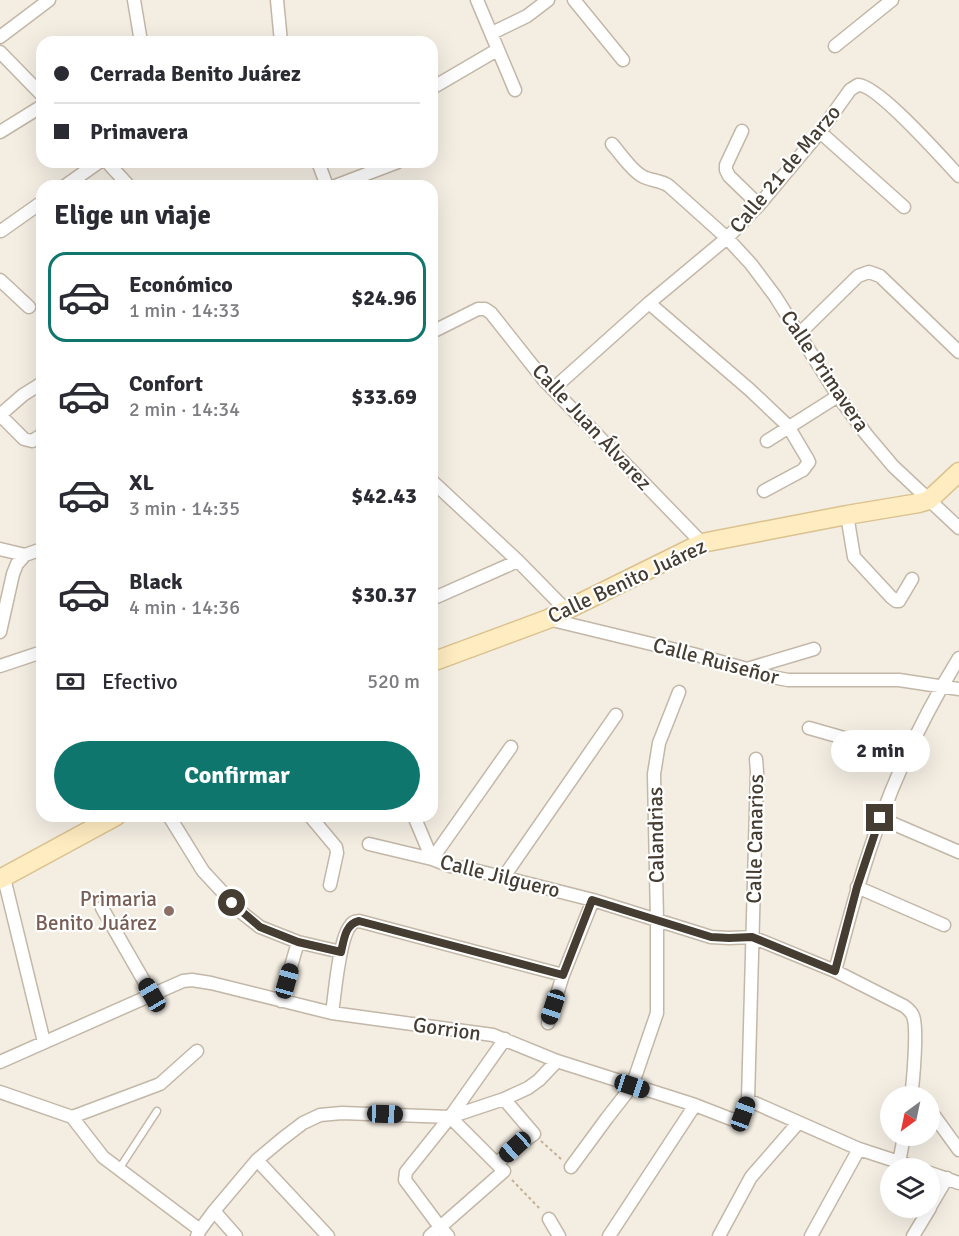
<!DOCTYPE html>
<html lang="es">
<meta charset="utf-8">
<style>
:root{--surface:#fff;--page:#f2f2f3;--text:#2b2b33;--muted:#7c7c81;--line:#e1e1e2;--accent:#0f766e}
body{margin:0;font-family:Signika,sans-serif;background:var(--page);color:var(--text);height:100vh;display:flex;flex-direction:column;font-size:22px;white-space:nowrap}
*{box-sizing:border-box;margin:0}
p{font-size:20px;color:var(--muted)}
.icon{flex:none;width:33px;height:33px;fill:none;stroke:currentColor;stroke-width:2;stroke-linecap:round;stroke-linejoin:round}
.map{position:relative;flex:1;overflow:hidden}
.sheet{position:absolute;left:36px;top:180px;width:402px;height:642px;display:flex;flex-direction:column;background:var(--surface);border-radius:18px;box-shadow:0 6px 24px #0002}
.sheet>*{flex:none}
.hud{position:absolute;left:36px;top:36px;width:402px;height:132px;border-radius:18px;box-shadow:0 6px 24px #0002;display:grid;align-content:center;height:132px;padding:0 18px;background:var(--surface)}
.needle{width:39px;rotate:213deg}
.fabs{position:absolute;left:880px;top:1086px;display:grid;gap:12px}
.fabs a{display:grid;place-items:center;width:60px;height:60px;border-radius:50%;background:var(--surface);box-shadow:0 6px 24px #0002;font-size:30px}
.end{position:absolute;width:27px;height:27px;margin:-14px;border:8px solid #463d32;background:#fff;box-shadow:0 0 0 3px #fff}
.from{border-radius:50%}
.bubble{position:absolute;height:42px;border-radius:21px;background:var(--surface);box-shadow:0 6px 24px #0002;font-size:20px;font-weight:700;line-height:42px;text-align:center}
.car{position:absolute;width:18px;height:36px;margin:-18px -9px;border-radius:8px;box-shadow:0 0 4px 2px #0007;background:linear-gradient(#222 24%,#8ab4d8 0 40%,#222 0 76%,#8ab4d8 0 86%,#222 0)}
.hud b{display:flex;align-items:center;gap:21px;height:57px;font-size:22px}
.hud b+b{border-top:2px solid var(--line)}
.hud i{width:15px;height:15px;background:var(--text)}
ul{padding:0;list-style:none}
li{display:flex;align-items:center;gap:18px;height:90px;margin:0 12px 9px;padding:0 6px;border:3px solid transparent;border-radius:18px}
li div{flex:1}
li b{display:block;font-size:22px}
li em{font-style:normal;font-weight:700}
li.on{border-color:var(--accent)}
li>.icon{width:54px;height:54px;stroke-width:1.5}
h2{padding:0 18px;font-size:27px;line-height:72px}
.pay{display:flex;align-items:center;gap:15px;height:66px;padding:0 18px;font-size:22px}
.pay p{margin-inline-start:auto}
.cta{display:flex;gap:12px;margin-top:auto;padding:12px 18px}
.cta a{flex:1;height:69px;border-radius:36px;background:var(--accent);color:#fff;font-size:24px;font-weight:700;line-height:69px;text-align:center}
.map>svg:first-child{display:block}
</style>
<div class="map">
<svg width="959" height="1236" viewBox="0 0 959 1236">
<rect width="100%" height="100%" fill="#f3ede2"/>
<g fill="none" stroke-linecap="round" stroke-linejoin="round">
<g stroke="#c3b7a7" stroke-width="9">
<path id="lane" d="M119 1169 157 1111"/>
</g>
<g stroke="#c3b7a7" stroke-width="15">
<path id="street" d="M134 0 141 42
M277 0 281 42
M477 0 515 90
M574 0 623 60
M492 33 527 16 548 0
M0 37 49 0
M835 46 892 0
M0 52 42 95
M432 88 497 50
M742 131 726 165V170L729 176 759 205
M0 132 42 106
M820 132 904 207
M612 144C620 153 631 170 642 176 650 181 661 180 669 186L727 238 751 264 775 296 838 396 866 434 893 466 959 528
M107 162 129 186
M318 162 327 186
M65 186 99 162
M335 186 398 162
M1 231 42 202
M0 280 29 307
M649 303 750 390 788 426 807 458 809 462 803 470 764 491
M432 332 478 309H485L491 313 544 380 702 543
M799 334 858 276 869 272 880 276 959 352
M42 383 23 395 0 415 24 439 32 441 42 435
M553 389 649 303 727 238 759 205 820 132 850 90C853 88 856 86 858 85 877 84 944 160 959 176
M767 441 838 396
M432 481 518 561 566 610
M847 515 854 557 891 597 896 601H899L912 579
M0 549 25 555 42 549
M432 599 518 561
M548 619 693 654 747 669 772 677 788 680H899L959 689
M0 632 13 574 17 564 25 555
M0 666 42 652
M747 669 814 649
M809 728 907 756
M169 816 203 871 241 912 260 927 298 942 341 952
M310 816 336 847 337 853 330 885
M414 816 432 859 511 747
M880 818 959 852
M369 844 432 859 450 866 470 869 593 900 711 937 729 938 752 937 835 971 904 1006C908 1009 911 1011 913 1016 918 1028 913 1083 911 1096
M4 878 44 1042
M503 878 616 715
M857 887 944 925
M102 908 152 995
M835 971C849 919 862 868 881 818 901 763 928 708 959 658
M281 1001 298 942
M332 1013C335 994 339 937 351 925 353 921 355 922 359 921L563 975
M548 1023 563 975 593 900
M0 1062 183 981 192 980 211 983 332 1013 493 1035 557 1061 695 1105 731 1119 736 1120 741 1118 748 1100 757 772 756 759
M0 1092 72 1117 103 1157 200 1230
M748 1100 859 1149 917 1168
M930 1110 959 1150
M72 1117 160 1084 197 1051
M257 1160 328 1236
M497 1163 515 1147 534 1134 504 1099
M899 1163 904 1136
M571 1167 607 1118 632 1086 657 1013V920L654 774 659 743 679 692
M930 1173 959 1183
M930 1207 947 1178
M214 1211 236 1236
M549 1219 559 1236
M197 1236 200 1230 214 1211 257 1160 282 1139 303 1123 320 1115 342 1113 450 1117 504 1099 528 1088 539 1080 557 1061
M430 1236 504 1171 450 1117
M448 1236 440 1227 405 1180 406 1172 450 1117 505 1039
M609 1236 695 1105
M719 1236 751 1177 798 1123
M811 1236 859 1149
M913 1236 930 1208"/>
</g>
<g stroke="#dbc28e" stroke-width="21">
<path id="secondary" d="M432 662 548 619 702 543 847 515 919 503 929 500 959 472
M0 879 116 816"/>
</g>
<path stroke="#c3af94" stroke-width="2" stroke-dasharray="3 3" stroke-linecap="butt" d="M541 1141 562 1160
M512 1180 541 1210"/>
<use href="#lane" stroke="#fff" stroke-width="6"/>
<use href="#street" stroke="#fff" stroke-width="12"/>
<use href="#secondary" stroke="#ffecc1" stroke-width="18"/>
</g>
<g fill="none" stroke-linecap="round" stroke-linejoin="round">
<path stroke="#463d32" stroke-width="8" d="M232 903 260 927 298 942 341 952C344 940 345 924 359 921L563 975 592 900 711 937 729 938 752 937 835 971 857 887 880 818"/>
</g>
<circle fill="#8d6e63" stroke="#fff" stroke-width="2" cx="169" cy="911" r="6"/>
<g text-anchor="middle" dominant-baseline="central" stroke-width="4.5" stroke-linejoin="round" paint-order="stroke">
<g font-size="21" fill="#463d32" stroke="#fff">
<text transform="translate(785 169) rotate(-50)">Calle 21 de Marzo</text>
<text transform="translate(825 371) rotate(56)">Calle Primavera</text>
<text transform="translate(592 427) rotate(47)">Calle Juan Álvarez</text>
<text transform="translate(627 581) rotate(-25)">Calle Benito Juárez</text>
<text transform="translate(716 661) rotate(15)">Calle Ruiseñor</text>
<text transform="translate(656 835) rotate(-91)">Calandrias</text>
<text transform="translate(755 839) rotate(-89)">Calle Canarios</text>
<text transform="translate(500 876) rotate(14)">Calle Jilguero</text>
<text transform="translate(447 1029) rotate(8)">Gorrion</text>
</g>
<g font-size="21" fill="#785e54" stroke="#fff" text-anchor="end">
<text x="157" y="899">Primaria<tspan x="157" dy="24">Benito Juárez</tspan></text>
</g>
</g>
</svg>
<div class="fabs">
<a><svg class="needle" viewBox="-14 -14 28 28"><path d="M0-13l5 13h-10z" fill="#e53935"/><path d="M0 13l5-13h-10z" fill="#7c7c81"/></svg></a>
<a><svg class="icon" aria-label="layers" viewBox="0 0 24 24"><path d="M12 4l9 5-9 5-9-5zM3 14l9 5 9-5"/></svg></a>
</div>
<i class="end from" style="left:232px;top:903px"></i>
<i class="end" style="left:880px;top:818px"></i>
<div class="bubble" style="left:831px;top:730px;width:99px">2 min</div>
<i class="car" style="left:287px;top:981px;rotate:16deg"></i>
<i class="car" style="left:152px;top:995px;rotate:330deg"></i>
<i class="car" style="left:553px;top:1007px;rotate:198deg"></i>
<i class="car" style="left:632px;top:1086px;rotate:108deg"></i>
<i class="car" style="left:385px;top:1114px;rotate:92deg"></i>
<i class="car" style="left:743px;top:1114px;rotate:20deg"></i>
<i class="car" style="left:515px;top:1147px;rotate:228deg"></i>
<div class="hud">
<b><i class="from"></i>Cerrada Benito Juárez</b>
<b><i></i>Primavera</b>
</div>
<section class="sheet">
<h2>Elige un viaje</h2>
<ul>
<li class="on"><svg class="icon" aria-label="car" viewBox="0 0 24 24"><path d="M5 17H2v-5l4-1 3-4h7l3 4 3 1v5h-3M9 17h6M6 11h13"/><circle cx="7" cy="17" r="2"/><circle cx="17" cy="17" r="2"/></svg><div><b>Económico</b><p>1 min · 14:33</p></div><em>$24.96</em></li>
<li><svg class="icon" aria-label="car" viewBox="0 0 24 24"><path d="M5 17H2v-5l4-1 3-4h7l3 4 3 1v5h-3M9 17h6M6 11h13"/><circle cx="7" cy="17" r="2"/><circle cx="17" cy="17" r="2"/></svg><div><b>Confort</b><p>2 min · 14:34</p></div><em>$33.69</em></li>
<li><svg class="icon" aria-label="car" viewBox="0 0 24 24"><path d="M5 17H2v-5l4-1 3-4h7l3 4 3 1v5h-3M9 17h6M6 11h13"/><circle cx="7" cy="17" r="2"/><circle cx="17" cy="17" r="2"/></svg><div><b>XL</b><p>3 min · 14:35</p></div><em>$42.43</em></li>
<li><svg class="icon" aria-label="car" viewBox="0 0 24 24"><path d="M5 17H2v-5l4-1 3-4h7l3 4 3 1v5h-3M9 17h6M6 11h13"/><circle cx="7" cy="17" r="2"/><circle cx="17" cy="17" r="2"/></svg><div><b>Black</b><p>4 min · 14:36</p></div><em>$30.37</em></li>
</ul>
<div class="pay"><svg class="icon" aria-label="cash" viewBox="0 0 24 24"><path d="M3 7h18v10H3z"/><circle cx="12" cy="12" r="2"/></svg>Efectivo<p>520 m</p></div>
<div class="cta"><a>Confirmar</a></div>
</section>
</div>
